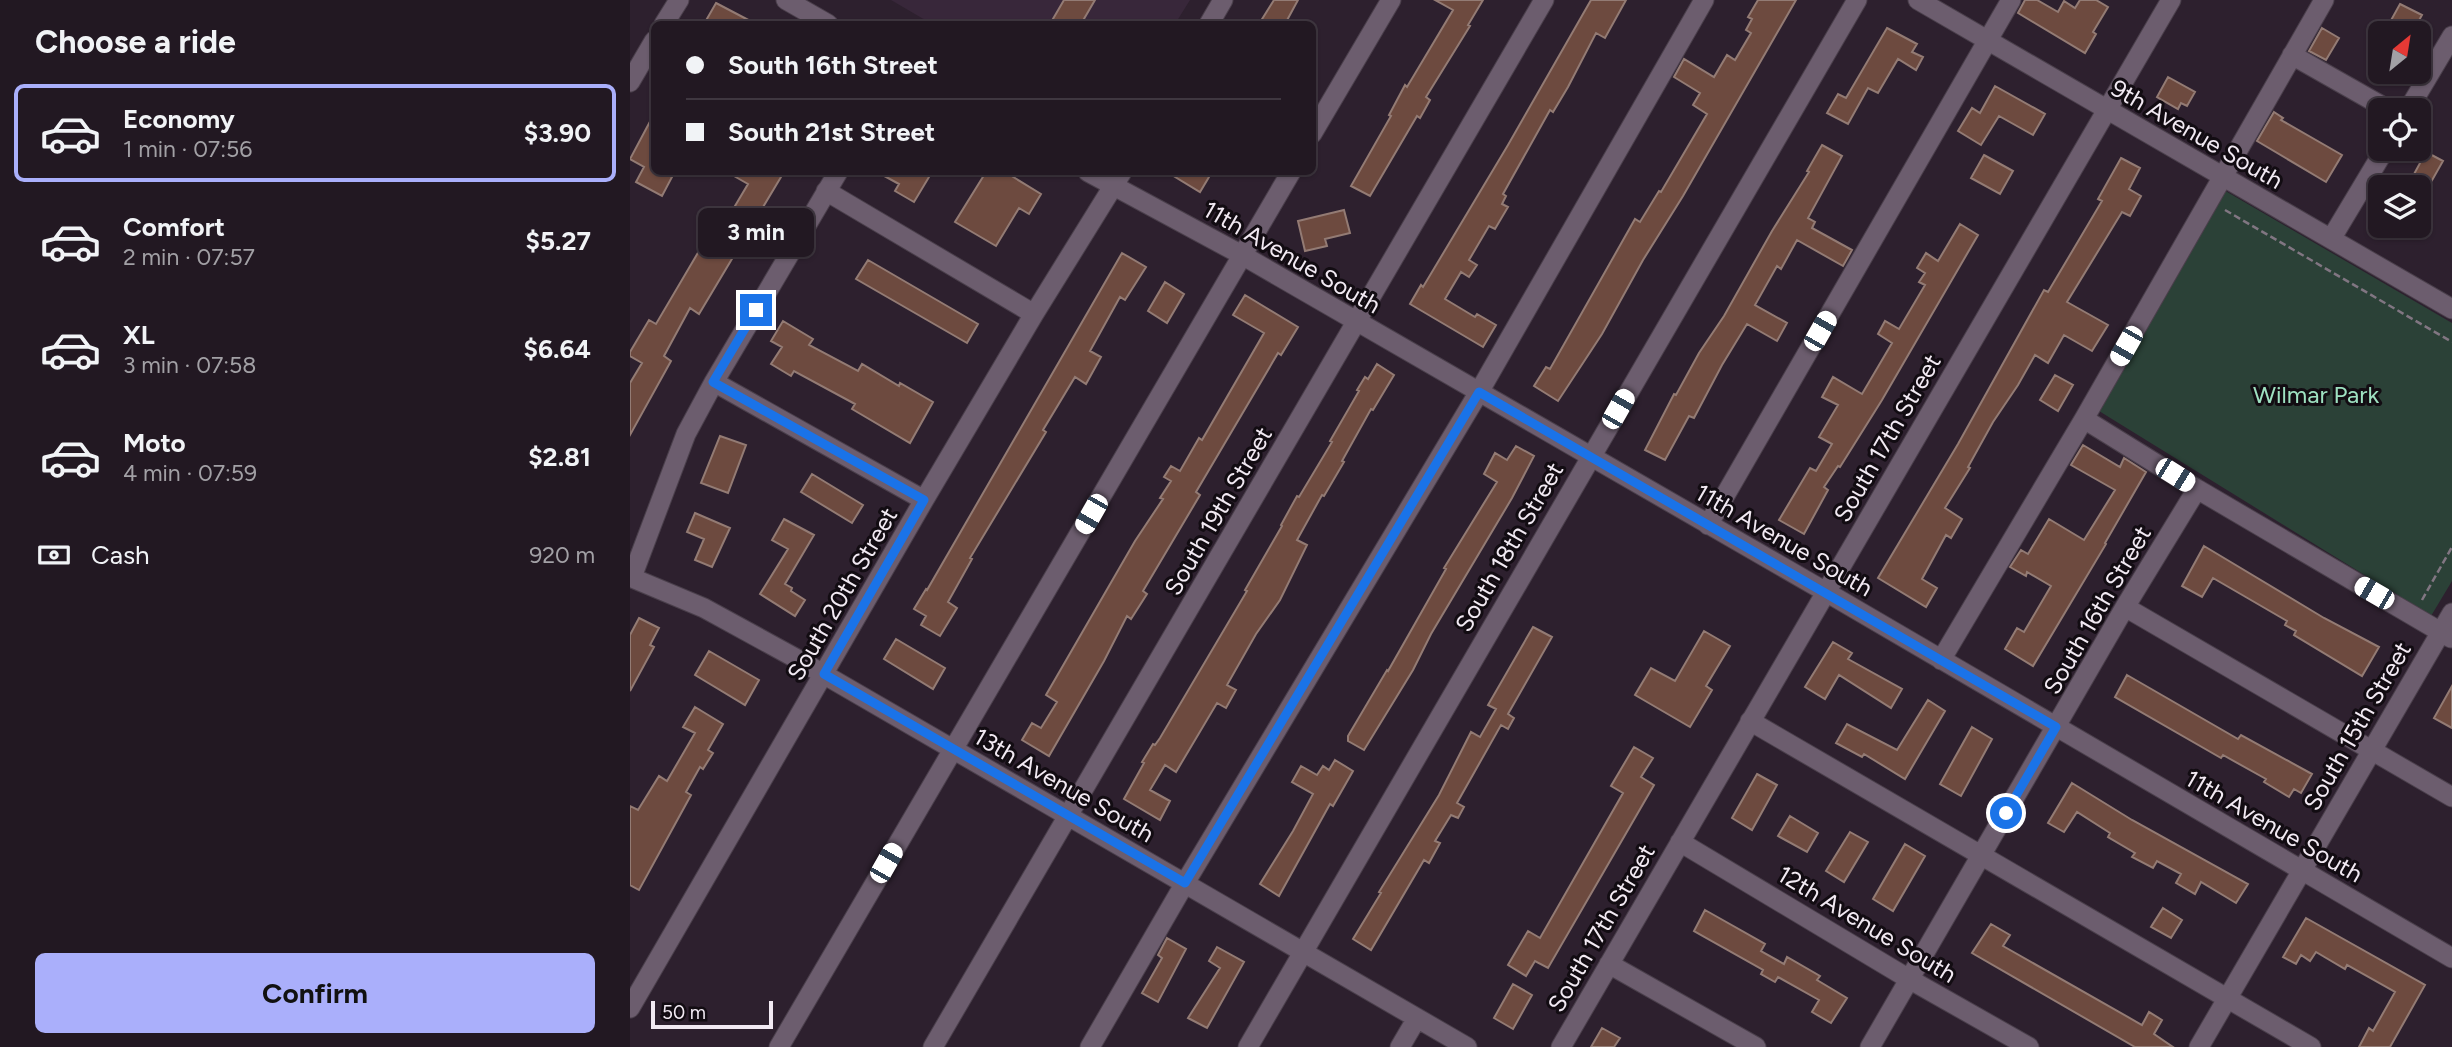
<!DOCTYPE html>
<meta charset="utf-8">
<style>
:root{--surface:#221822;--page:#2a212a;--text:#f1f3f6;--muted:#a2a0a5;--line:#3f3740;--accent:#aaaffb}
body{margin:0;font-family:Figtree,sans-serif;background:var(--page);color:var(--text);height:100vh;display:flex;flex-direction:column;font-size:26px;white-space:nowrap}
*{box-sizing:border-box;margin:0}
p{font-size:23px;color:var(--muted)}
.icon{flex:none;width:38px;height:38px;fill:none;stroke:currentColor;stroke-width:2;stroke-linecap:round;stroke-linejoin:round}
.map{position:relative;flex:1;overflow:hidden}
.drawer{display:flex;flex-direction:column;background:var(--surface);width:630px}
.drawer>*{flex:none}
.guide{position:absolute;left:21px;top:21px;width:665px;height:154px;border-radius:10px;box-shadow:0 2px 5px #0004,0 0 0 2px var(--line);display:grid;align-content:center;height:154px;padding:0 35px;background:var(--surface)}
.needle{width:46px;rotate:30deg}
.buttons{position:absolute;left:1738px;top:21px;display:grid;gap:14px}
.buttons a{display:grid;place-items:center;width:63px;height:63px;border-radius:10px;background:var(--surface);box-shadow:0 2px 5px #0004,0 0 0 2px var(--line);font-size:35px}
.scale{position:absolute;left:21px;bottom:18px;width:122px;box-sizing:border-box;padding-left:7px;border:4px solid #f2eaf3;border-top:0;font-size:19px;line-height:24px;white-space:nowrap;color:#f2eaf3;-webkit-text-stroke:5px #120c12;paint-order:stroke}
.end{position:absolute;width:32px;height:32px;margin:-16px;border:9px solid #1a73e8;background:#fff;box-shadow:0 0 0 4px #fff}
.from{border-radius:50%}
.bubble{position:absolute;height:49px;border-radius:10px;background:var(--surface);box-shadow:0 2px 5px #0004,0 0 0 2px var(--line);font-size:23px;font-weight:700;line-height:49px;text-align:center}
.car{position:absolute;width:21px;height:42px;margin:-21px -10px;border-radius:9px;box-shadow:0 0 5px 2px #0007;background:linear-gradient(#fff 24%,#345 0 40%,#fff 0 76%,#345 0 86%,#fff 0)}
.guide b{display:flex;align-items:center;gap:24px;height:66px;font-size:26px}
.guide b+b{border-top:2px solid var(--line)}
.guide i{width:18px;height:18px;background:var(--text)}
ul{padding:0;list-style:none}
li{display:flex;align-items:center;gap:21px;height:98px;margin:0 14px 10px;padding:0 21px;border:4px solid transparent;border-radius:10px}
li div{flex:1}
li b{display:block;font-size:26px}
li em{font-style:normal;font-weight:700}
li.current{border-color:var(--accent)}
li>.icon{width:63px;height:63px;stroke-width:1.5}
h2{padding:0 35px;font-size:32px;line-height:84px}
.pay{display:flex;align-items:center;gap:18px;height:77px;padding:0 35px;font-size:26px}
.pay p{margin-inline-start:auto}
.button{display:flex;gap:14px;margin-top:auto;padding:14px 35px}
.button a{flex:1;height:80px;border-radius:10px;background:var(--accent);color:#111;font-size:28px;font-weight:700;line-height:80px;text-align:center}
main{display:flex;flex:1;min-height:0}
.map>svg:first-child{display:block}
</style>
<main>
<section class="drawer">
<h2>Choose a ride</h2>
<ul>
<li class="current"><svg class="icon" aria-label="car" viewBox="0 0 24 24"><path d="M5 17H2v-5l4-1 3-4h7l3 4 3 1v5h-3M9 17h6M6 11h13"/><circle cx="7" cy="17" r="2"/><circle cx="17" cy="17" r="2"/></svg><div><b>Economy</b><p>1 min · 07:56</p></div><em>$3.90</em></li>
<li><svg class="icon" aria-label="car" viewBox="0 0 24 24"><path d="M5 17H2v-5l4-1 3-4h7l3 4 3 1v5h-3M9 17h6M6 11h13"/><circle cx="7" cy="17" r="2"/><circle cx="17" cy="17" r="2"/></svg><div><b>Comfort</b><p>2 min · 07:57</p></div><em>$5.27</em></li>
<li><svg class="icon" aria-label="car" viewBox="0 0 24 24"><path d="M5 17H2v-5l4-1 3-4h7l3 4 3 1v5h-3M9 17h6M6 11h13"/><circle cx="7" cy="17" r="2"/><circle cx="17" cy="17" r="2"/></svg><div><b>XL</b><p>3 min · 07:58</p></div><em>$6.64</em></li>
<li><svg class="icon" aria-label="car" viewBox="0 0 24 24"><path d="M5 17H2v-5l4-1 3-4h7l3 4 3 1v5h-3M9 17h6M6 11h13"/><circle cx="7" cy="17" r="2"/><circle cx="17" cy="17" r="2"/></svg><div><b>Moto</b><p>4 min · 07:59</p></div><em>$2.81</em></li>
</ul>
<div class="pay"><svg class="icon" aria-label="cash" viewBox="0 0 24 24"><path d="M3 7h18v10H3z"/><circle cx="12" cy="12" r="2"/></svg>Cash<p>920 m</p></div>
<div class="button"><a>Confirm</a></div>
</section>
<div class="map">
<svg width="1822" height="1047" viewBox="0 0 1822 1047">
<rect width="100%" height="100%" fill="#2d202e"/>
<path fill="#38273a" d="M261 0H560L545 24H302Z"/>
<path fill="#2b4137" d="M1592 189 1822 323V581L1801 616 1469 411Z"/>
<path fill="#6d4a3f" stroke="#937b74" stroke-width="2" d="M434 0H465L451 24H420Z
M644 0H668L655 24H629Z
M805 0H853L838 25 840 26 796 97 800 100 790 118 787 116 740 196 721 186 761 116 759 115 775 85 777 87 823 10Z
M961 0H996L975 38 966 33 938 87 923 112 920 110 873 194 876 196 872 204 878 207 865 229 859 226 839 260 847 265 839 277 831 272 815 299 845 317 847 314 866 325 853 347 780 304 791 285 793 287 878 145Z
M1128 0H1166L1053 196 1013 260 972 334 928 401 904 386 916 367 920 369 1005 219 1010 222 1029 191 1031 192 1077 114 1063 105 1070 93 1044 77 1054 59 1084 77 1097 55 1105 60 1121 33 1116 30 1122 19 1118 17Z
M1395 0H1407L1428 12 1434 1 1445 8 1450 0H1466L1478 7 1463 32 1466 34 1455 53 1388 13Z
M86 3 126 24H74Z
M1770 4 1792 15 1782 33H1754Z
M1257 28 1287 44 1282 52 1293 57 1286 70 1268 59 1248 93 1238 88 1218 124 1197 113 1208 94 1216 98Z
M1692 28 1709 38 1696 60 1679 51Z
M1538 77 1565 92 1557 106 1551 103 1548 109 1527 97Z
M1365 86 1415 114 1403 135 1369 116 1351 145 1328 131 1342 108 1350 113Z
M1644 112 1653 118 1651 120 1712 155 1696 182 1627 141Z
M24 114V172H32L42 177 32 196 6 182 14 167 0 159Z
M1192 145 1212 156 1178 218 1185 222 1182 228 1222 250 1213 266 1167 240 1151 269 1147 266 1125 305 1157 323 1147 341 1117 324 1092 365 1064 418 1059 416 1035 460 1015 450 1044 394 1046 395 1069 353 1094 316 1142 231 1179 172 1177 171Z
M1796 152 1813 161 1788 205V187H1777Z
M1354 155 1383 171 1370 194 1341 178Z
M1491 158 1510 168 1499 189 1511 196 1500 216 1492 212 1437 302 1478 325 1462 351 1434 335 1418 363 1405 355 1388 385 1363 422 1338 467 1340 468 1315 508 1332 519 1321 538 1316 535 1292 579 1307 588 1296 607 1248 578 1328 444 1414 290 1418 292 1472 201 1468 199Z
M97 172H154L69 314 60 308 34 356 41 361 0 435V383L12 363 0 356V352L19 320 26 324 79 234 86 238 118 184Z
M247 172H302L284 202 265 191 269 184Z
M356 172H375L411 194 399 214 389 208 366 246 325 222Z
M537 172H582L570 192Z
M714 210 720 233 695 239 697 246 675 251 668 221Z
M1330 224 1348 235 1252 400 1210 467 1208 466 1194 487 1198 490 1174 534 1149 520 1180 468 1186 471 1202 444 1189 437 1208 405 1192 397 1203 377 1232 394 1262 343 1248 334 1255 321 1269 329 1295 285 1289 282 1295 273 1287 268 1296 253 1308 261Z
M492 253 516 267 495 300 490 297 460 351 471 357 456 384 445 377 413 430 416 432 340 558 342 559 318 602 327 608 310 636 291 625 296 616 284 609 296 589 297 590Z
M238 260 348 324 337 343 226 279Z
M535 282 554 294 537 323 518 311Z
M615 295 668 327 651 355 648 353 566 492 570 495 513 591 517 594 501 619 497 616 474 661 419 756 392 740 402 723 411 728 427 702 416 695 505 541 533 499 530 498 541 481 534 477 541 466 550 471 569 438 572 440 634 333 603 315Z
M153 321 183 339 179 345 228 371 232 364 269 386 270 383 303 402 280 443 222 409 225 404 164 371 161 376 141 364 152 347 141 341Z
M747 364 764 375 743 410 741 409 712 461 714 462 694 496 692 495 667 540 677 545 650 600 626 634 597 685 606 690 596 708 587 703 546 772 535 765 520 790 540 801 530 820 494 799 514 763 512 762 523 744 525 745 530 738 617 591 615 590 652 526 651 525 667 496 669 497 702 442 700 441 729 391 727 390 735 377 738 379Z
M1425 375 1443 385 1428 411 1410 400Z
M90 436 116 445 98 493 71 483Z
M1453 445 1490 467 1494 458 1516 472 1475 543 1476 544 1403 666 1375 649 1387 628 1394 632 1421 586 1397 572 1396 576 1380 567 1391 550 1398 554 1419 519 1454 540 1485 490 1441 465Z
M886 446 904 456 882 498 801 634 783 670 734 750 718 741V736L757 670 758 671 816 569 814 568 867 482 854 474 865 453 877 460Z
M182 474 233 505 222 523 171 492Z
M65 513 100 528 82 567 65 560 74 539 57 532Z
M154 519 184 535 155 584 162 588 161 591 175 600 165 616 130 594 158 549 142 540Z
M1574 546 1694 618 1749 647 1732 676 1664 635 1666 631 1655 625 1657 621 1583 578 1572 597 1552 586Z
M9 618 29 628 20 645 24 647 0 691V635Z
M903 627 922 637 878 714 884 718 878 729 871 725 827 803 834 807 828 818 821 815 805 841 810 843 799 863 794 860 741 950 723 939 751 893 749 892 809 795 841 732 850 737 866 709 858 705Z
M1074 631 1100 646 1076 686 1082 690 1060 727 1005 695 1021 668 1045 681Z
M266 639 315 668 303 689 254 659Z
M1203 642 1222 653 1218 659 1272 689 1261 708 1209 675 1195 699 1175 687Z
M79 651 129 680 115 705 65 675Z
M1497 675 1608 739 1611 735 1682 774 1671 793 1664 789 1659 797 1634 782 1636 779 1593 755 1591 758 1485 697Z
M1822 686V728L1804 718Z
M1298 700 1315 711 1275 779 1234 754 1232 757 1206 743 1217 724 1267 750Z
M65 707 93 724 78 750 83 753 73 769 70 767 56 792 61 795 9 890 0 885V806L8 810 29 776 37 781 65 733 53 727Z
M1342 727 1362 739 1331 796 1310 784Z
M1004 747 1023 758 1011 777 1024 785 918 968 905 961 896 976 878 965 898 931 910 938 993 793 981 786Z
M705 760 723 771 703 806 700 804 649 896 630 884 663 831 683 794 662 782 671 766 687 775 693 766 699 770Z
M1127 774 1147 785 1122 830 1102 818Z
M1442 783 1502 820 1618 884 1606 903 1571 882 1565 894 1546 883 1551 874 1527 861 1523 868 1502 857 1505 853 1478 837 1480 833 1447 812 1434 832 1418 823Z
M1160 816 1188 833 1177 852 1148 836Z
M1220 832 1238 842 1214 882 1196 871Z
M1275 844 1295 856 1263 911 1243 899Z
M1533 908 1552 920 1541 938 1521 927Z
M1075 910 1135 944 1131 951 1154 964 1157 957 1190 976 1187 980 1217 998 1201 1023 1182 1012 1189 1000 1148 977 1145 982 1131 974 1133 970 1064 931Z
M1676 918 1795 985 1760 1047H1729L1739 1028 1743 1031 1765 992 1717 965 1715 969 1686 952 1680 961 1671 955 1666 964 1653 957Z
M1361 924 1380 935 1373 946 1512 1025 1519 1012 1532 1020 1524 1034 1543 1047H1505L1342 953Z
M537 938 556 949 528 1002 512 993 532 958 528 955Z
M587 947 614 962 577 1028 558 1018 590 968 579 961Z
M883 984 902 995 883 1029 864 1018Z
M972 1028 990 1038 984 1047H961Z"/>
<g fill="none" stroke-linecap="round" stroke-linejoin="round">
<g stroke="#4a3f4b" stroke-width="21">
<path id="minor" d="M156 0 198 24
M1288 0 1822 309
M34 24 49 0
M579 24 593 0
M1662 55 1759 110
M0 82 24 41
M1778 110 1822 36
M682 134 761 0
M458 172 612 255 1196 592 1822 958
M196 191 404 314
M1701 239 1755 149
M84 382 294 500
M1454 419 1567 489 1821 638
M1078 525 1381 0
M0 577 74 608 169 660 837 1047
M2 577 56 434 84 382 208 172
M1495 607 1822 797
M1311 660 1454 419 1694 0
M1120 721 1681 1047
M1050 842 1279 979 1399 1047
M979 964 1126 1047
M0 1008 294 500 404 314 492 172
M149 1047 661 172
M303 1047 914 0
M460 1047 555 883 849 392 1074 0
M618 1047 1227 0
M770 1047 787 1018
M931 1047 1541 0
M1240 1047 1495 607 1567 489
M1569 1047 1822 613"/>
</g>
<path stroke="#817682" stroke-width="2.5" stroke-dasharray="7 3.5" stroke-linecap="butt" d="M1595 210 1822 342
M1792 600 1822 547"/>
<use href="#minor" stroke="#6c5d6e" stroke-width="19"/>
</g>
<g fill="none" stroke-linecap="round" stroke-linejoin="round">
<path stroke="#1a73e8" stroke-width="9" d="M126 310 83 382 294 500 194 674 555 883 849 392 1426 727 1376 813"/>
</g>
<g text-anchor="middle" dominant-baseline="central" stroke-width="6" stroke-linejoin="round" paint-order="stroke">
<g font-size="24" fill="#f2eaf3" stroke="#120c12">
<text transform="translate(1567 134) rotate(30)">9th Avenue South</text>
<text transform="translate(662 257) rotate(30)">11th Avenue South</text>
<text transform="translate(1257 438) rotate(-60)">South 17th Street</text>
<text transform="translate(588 511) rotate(-60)">South 19th Street</text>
<text transform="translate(1154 540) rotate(30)">11th Avenue South</text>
<text transform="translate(879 547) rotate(-60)">South 18th Street</text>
<text transform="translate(212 594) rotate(-60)">South 20th Street</text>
<text transform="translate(1467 610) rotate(-60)">South 16th Street</text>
<text transform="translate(1727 726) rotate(-60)">South 15th Street</text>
<text transform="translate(434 785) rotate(30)">13th Avenue South</text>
<text transform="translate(1644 826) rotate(30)">11th Avenue South</text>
<text transform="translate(1237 924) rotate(31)">12th Avenue South</text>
<text transform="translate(971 928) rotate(-60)">South 17th Street</text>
</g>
<g font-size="24" fill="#9ee1c1" stroke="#120c12">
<text x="1686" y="394">Wilmar Park</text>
</g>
</g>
</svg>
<div class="buttons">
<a><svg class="needle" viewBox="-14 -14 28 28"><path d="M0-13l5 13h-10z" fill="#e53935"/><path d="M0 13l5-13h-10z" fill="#a2a0a5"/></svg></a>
<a><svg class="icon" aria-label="locate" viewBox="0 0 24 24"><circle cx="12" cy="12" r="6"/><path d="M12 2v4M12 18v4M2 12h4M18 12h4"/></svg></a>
<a><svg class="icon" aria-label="layers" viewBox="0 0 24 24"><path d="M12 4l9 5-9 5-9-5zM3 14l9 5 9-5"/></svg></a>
</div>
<div class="scale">50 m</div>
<i class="end from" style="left:1376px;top:813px"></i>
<i class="end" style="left:126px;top:310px"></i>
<div class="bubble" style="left:68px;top:208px;width:116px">3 min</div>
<i class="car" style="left:1190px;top:331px;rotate:30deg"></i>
<i class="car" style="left:1496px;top:346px;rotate:210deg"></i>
<i class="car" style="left:988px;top:409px;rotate:30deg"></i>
<i class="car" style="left:1545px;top:475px;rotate:122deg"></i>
<i class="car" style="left:461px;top:514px;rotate:210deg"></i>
<i class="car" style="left:1744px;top:593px;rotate:300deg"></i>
<i class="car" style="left:256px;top:863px;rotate:30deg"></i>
<div class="guide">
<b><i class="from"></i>South 16th Street</b>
<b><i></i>South 21st Street</b>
</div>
</div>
</main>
